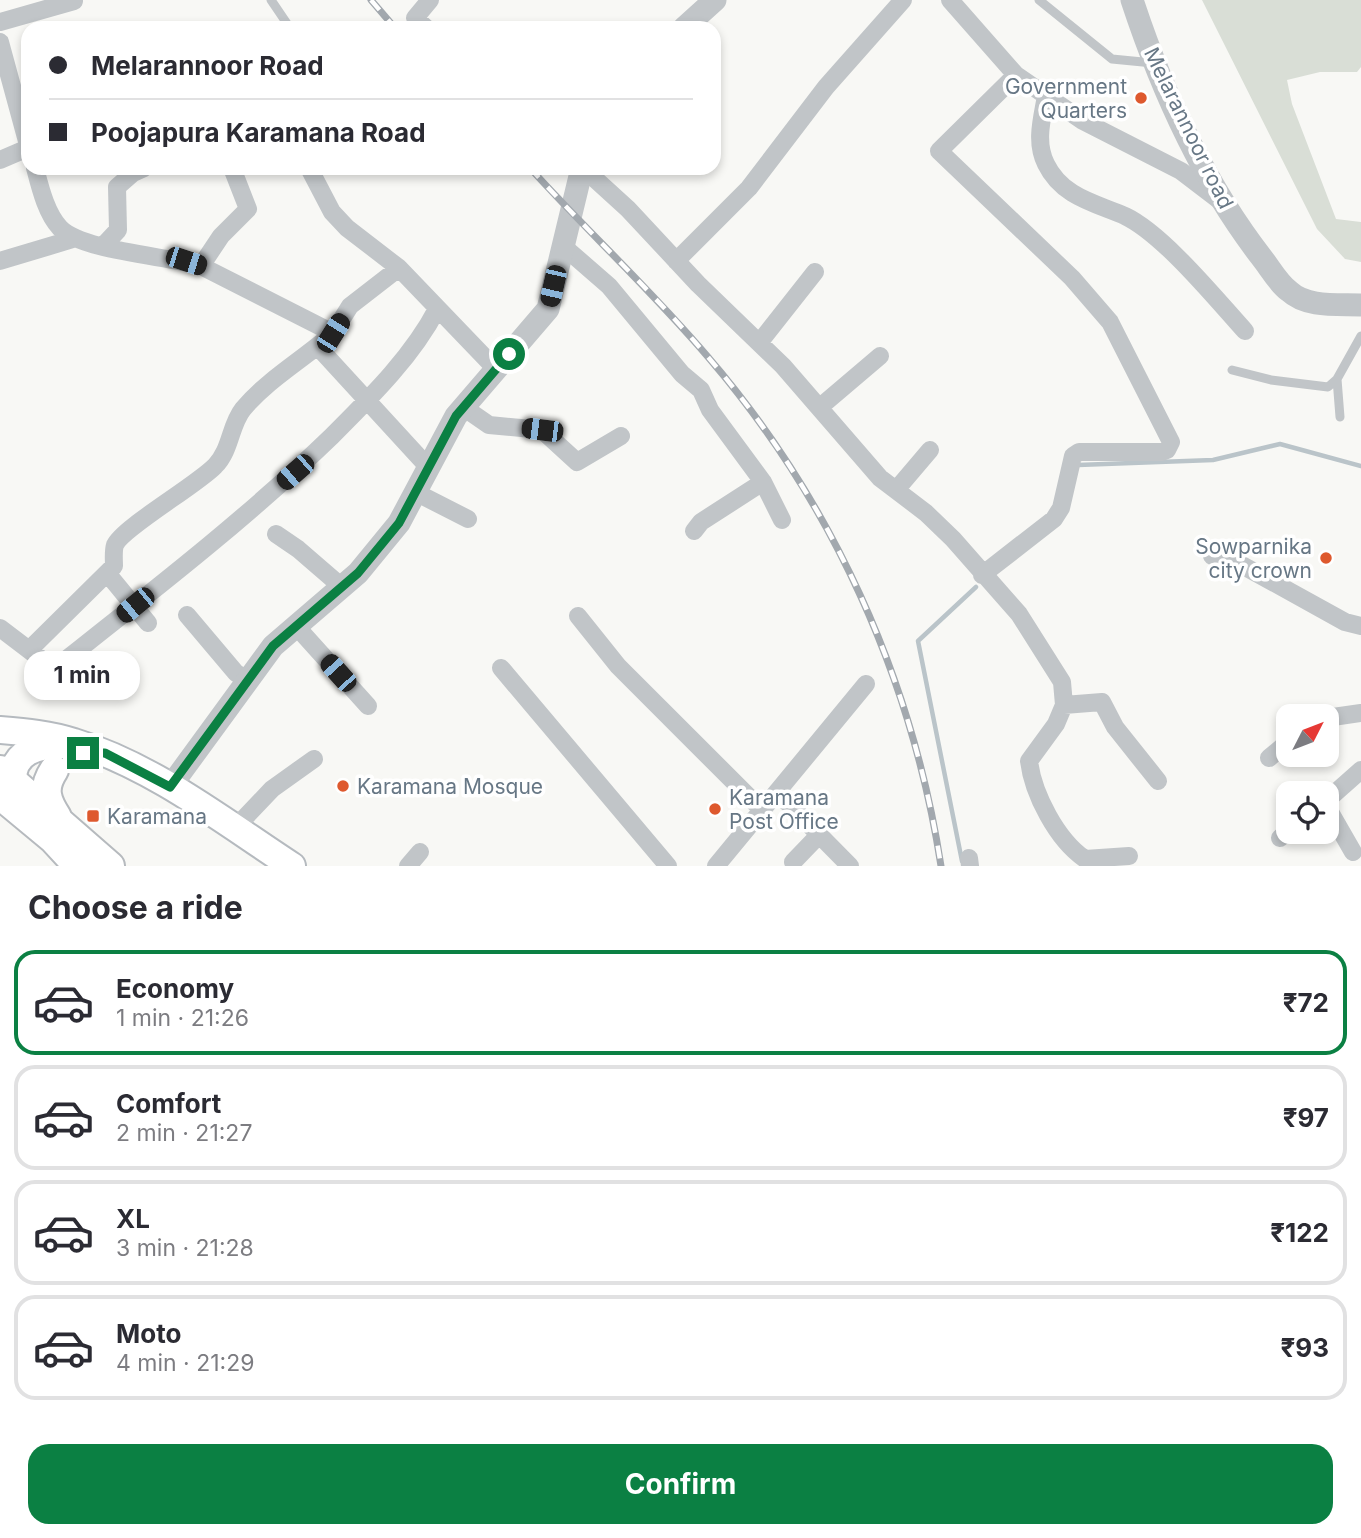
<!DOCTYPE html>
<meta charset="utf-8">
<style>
:root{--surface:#fff;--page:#f7f7f7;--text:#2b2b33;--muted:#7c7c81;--line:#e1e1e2;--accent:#0b8043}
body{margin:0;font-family:Inter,sans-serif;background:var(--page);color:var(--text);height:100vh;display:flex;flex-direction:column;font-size:26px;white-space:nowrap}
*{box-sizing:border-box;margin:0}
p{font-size:23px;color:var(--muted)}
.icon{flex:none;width:38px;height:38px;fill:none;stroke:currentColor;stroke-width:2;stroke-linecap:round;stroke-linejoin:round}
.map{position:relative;height:866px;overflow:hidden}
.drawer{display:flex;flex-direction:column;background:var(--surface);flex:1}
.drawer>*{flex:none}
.top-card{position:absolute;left:21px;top:21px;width:700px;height:154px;border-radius:21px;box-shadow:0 4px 10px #0003;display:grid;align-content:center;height:154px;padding:0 28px;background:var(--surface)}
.needle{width:46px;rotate:48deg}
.controls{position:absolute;left:1276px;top:704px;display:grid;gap:14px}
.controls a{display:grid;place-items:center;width:63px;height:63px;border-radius:14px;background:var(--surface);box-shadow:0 4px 10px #0003;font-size:35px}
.end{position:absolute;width:32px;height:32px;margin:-16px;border:9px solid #0b8043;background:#fff;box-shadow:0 0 0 4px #fff}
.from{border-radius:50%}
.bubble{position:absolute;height:49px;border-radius:21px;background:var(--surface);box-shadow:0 4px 10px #0003;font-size:23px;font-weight:700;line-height:49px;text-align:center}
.car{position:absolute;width:21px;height:42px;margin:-21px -10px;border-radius:9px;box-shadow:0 0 5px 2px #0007;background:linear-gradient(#222 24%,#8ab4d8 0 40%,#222 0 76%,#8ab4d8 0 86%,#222 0)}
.top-card b{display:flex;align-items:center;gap:24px;height:66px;font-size:26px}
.top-card b+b{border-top:2px solid var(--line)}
.top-card i{width:18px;height:18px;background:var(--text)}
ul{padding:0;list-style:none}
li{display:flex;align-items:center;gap:21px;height:105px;margin:0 14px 10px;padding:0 14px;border:4px solid var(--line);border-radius:21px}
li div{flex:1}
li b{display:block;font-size:26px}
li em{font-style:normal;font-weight:700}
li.selected{border-color:var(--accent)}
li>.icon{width:63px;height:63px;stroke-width:1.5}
h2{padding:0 28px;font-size:32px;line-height:84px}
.cta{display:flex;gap:14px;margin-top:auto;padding:14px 28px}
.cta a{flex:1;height:80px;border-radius:21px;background:var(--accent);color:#fff;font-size:28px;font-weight:700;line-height:80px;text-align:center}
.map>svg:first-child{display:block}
</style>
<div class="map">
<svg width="1361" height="866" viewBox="0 0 1361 866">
<rect width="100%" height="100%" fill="#f8f8f5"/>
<path fill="#d9ded6" d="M1202 0H1361V67L1357 72H1320L1287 80 1292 104 1336 219 1361 222V262L1345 259 1317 229Z"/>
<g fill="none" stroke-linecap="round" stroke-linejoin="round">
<path stroke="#bac4c9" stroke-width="4.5" d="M1078 465 1213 460 1280 444 1361 466
M962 861 918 641 976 587"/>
<g stroke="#b5babf" stroke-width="30">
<path id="secondary" d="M0 730C25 732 50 734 74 742 153 766 223 821 292 866
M13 781C12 751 38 745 63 745"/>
</g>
<g stroke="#b6babe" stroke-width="32">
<path id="primary" d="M0 770 110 866
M54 770C42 788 46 800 57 817
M0 795 53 839 78 866"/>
</g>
<path stroke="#c1c5c8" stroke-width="9" d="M271 0 290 28
M1039 0 1112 59 1153 63
M1232 370 1271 380 1328 387 1337 379 1361 336
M1337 379 1340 417"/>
<path stroke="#c1c5c8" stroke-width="18" d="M950 0 1016 75 1083 121 1181 171 1219 200
M0 22 74 1
M426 28 415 18 430 0
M0 42 28 145
M1046 96C1042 119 1035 142 1046 164 1062 197 1095 203 1125 216 1163 234 1216 299 1245 331
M0 160 28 148
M35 168C40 187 46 213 60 228 82 251 168 256 201 266L333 333 350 306 399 268 495 368
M309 168 332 212 347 228 399 268
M583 168 628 209 698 284 783 366 880 478 926 513 953 539 1019 614 1062 682 1064 705 1056 724 1029 761C1033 794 1057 840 1085 859L1129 856
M104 245 118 230 117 187 133 173 144 168
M563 246 609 286 682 374 701 390 710 410 763 482 782 520
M0 261 73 239
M676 261 749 188 826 87 903 0
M201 266 221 236 248 209 232 168
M759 343 815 272
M318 347 429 468
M463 407 489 425 542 430 577 462 621 436
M820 407 880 356
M896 490 930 450
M417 493 468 519
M694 531 701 522 763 482
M276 534 298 549 342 587
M1212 556 1240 564 1345 622 1361 626
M107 573 148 623
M982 575 1054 519 1061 508 1073 456 1079 452H1162L1167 450 1171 442 1110 322 1072 278 939 151 1016 75
M187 615 236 673 248 680
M578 616 618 666 762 810
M296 626 368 706
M0 628 54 669C149 594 245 520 332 436 370 398 412 357 437 309
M29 650 114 566C114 560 113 551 115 545 122 528 197 485 215 466 231 450 230 425 243 409 268 379 304 359 333 333
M501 668 668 866
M1064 705 1102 702 1115 727 1158 781
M1326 718 1361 713
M1269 758 1288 742
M777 792 850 866
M1326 801 1361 770
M1326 805 1353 852
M234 829 272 789 314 759
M1280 838 1288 831
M969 858 970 866
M793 862 819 835
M408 866 420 852
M716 866 866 684"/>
<path stroke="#c1c5c8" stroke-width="23" d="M1132 0C1162 91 1203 182 1262 258 1270 268 1278 283 1289 291 1307 308 1338 304 1361 305
M684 28 715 0
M170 787 273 646 358 573 399 523 456 416 548 309 582 168"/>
<use href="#secondary" stroke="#fff" stroke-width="26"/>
<use href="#primary" stroke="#fff" stroke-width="28"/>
<g stroke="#a2a8ae" stroke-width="7">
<path id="rail" d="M371 0 395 28
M530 168C588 232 652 291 708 357 832 501 912 678 941 866"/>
</g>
<use href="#rail" stroke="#fff" stroke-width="4.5" stroke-dasharray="13" stroke-linecap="butt"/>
</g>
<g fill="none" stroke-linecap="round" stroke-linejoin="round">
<path stroke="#0b8043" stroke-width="9" d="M83 753H105L170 787 273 646 358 573 399 523 456 416 509 354"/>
</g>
<g fill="#de592e" stroke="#fff" stroke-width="2.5">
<circle cx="1141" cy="98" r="7"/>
<circle cx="1326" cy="558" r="7"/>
<circle cx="343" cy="786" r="7"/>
<circle cx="715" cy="809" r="7"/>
<rect x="86" y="809" width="14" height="14" rx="3.5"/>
</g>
<g text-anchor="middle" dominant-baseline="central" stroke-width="7" stroke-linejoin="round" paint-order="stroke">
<g font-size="21" fill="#677785" stroke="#fff" text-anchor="start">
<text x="1127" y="86" text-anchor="end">Government<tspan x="1127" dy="24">Quarters</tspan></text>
<text x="1312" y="546" text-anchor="end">Sowparnika<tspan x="1312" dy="24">city crown</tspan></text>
<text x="357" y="786">Karamana Mosque</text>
<text x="729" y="797">Karamana<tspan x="729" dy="24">Post Office</tspan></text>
<text x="107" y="816">Karamana</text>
</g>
<g font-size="21" fill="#677785" stroke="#fff">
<text transform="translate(1189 128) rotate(64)">Melarannoor road</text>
</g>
</g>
</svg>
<div class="controls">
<a><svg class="needle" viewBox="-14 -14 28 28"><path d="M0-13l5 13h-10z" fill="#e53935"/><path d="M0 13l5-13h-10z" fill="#7c7c81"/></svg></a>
<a><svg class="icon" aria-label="locate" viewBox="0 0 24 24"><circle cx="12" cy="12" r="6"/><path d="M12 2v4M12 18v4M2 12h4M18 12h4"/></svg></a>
</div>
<i class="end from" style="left:509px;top:354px"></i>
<i class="end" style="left:83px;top:753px"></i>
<div class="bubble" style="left:24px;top:651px;width:116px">1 min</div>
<i class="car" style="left:186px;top:261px;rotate:108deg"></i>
<i class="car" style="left:553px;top:286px;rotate:193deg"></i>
<i class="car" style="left:333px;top:333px;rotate:32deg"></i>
<i class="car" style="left:542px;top:430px;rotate:277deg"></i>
<i class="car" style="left:295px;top:472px;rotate:229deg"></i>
<i class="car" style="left:135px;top:605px;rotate:231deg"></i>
<i class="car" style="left:338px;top:673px;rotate:318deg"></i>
<div class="top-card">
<b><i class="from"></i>Melarannoor Road</b>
<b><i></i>Poojapura Karamana Road</b>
</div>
</div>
<section class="drawer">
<h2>Choose a ride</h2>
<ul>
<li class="selected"><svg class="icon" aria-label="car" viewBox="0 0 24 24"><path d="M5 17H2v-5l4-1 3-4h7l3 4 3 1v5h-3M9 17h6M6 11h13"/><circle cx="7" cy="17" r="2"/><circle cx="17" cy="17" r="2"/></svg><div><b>Economy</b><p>1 min · 21:26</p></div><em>₹72</em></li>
<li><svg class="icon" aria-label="car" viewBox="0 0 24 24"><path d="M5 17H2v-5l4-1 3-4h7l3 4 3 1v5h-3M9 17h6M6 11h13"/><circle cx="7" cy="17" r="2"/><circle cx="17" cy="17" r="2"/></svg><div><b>Comfort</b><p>2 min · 21:27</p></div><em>₹97</em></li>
<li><svg class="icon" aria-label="car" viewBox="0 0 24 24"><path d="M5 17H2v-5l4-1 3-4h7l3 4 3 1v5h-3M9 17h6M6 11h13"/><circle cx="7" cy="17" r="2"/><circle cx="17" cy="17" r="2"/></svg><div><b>XL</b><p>3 min · 21:28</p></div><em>₹122</em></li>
<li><svg class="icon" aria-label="car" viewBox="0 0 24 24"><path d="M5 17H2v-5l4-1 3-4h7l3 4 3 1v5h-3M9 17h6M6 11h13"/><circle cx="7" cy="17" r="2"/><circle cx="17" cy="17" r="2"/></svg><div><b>Moto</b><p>4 min · 21:29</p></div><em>₹93</em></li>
</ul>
<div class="cta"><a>Confirm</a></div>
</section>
